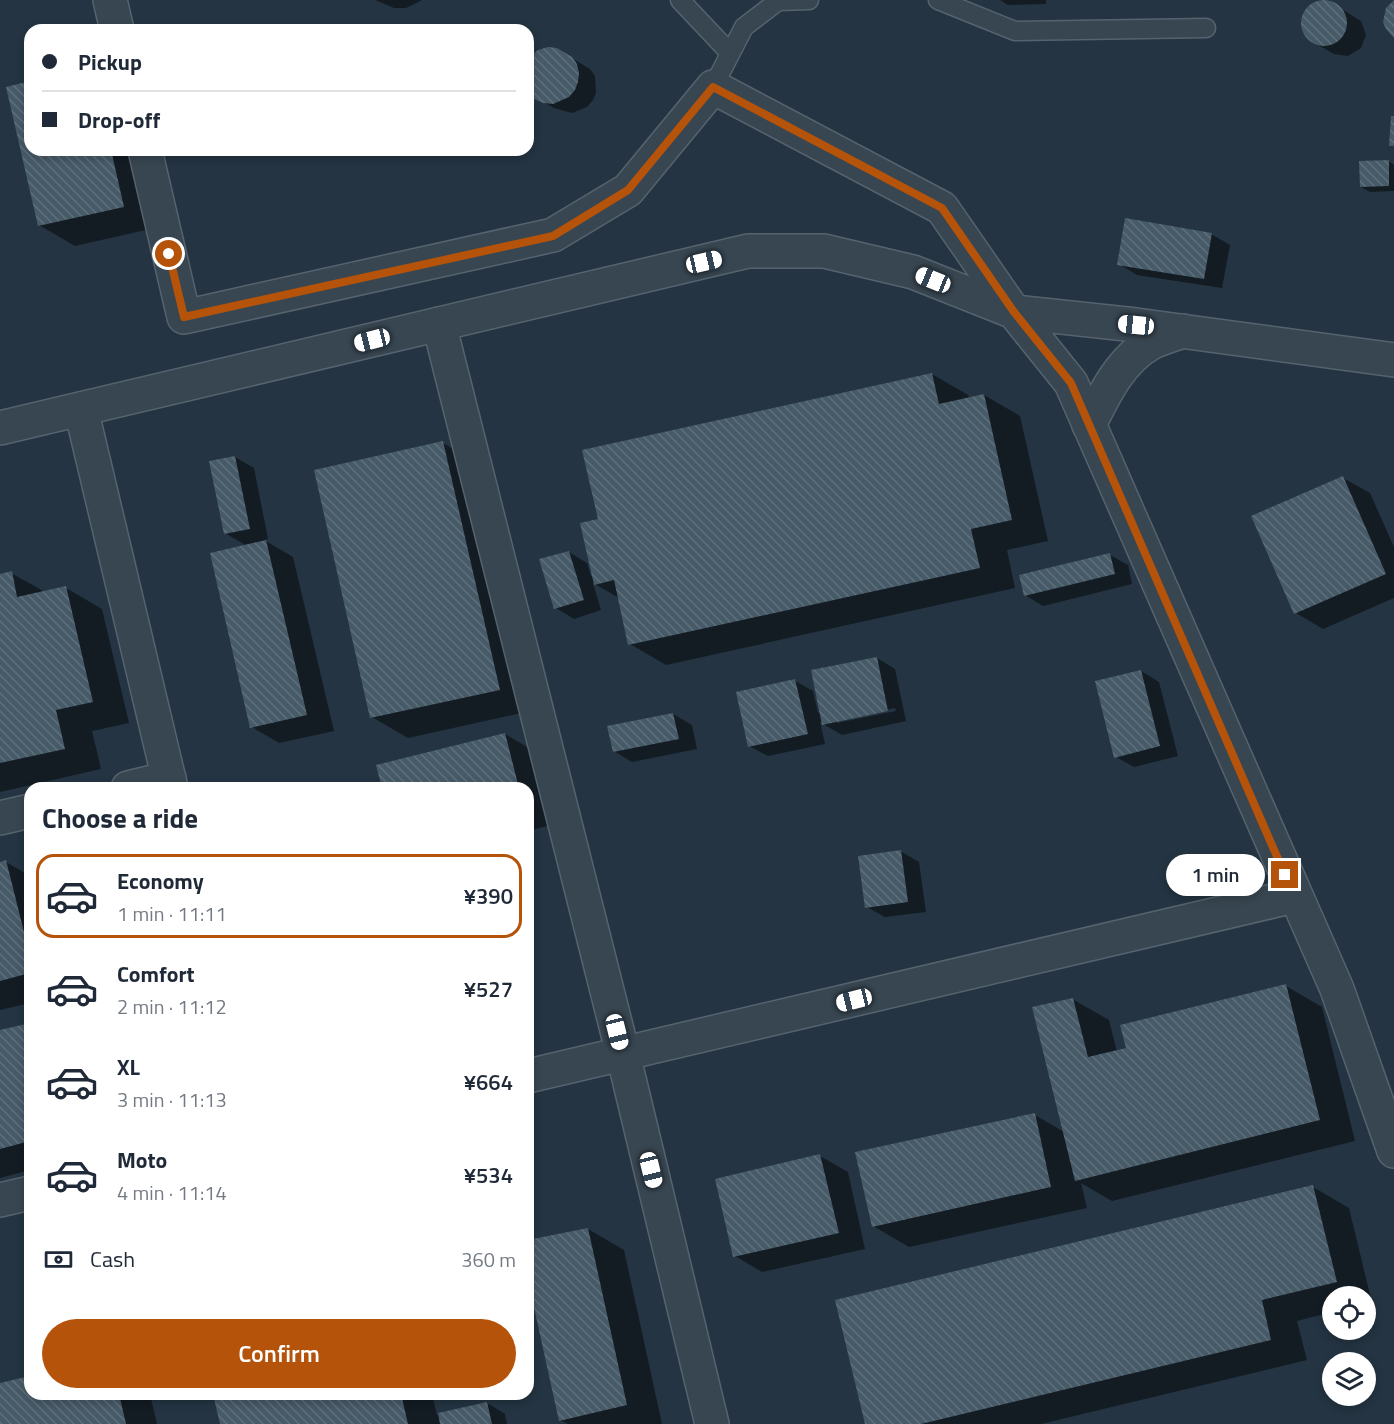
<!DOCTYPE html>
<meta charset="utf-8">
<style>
:root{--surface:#fff;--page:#f2f2f3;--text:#1f2937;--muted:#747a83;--line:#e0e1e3;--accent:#b45309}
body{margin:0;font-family:"Titillium Web",sans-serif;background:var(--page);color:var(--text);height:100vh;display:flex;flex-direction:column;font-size:22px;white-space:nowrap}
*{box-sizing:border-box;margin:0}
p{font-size:20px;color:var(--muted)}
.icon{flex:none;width:33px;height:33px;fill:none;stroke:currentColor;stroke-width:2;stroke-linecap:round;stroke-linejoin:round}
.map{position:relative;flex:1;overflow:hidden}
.details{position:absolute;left:24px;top:782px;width:510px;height:618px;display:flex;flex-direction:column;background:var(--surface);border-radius:18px;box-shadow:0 3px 9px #0003}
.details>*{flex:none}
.guide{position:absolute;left:24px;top:24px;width:510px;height:132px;border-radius:18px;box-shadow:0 3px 9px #0003;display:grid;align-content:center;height:132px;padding:0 18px;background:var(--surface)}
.fabs{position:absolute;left:1322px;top:1286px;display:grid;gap:12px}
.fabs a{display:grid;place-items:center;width:54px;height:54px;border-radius:50%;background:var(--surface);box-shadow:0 3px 9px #0003;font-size:30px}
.end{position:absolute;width:27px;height:27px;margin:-14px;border:8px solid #b45309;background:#fff;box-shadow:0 0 0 3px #fff}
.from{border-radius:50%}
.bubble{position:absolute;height:42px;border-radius:21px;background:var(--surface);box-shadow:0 3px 9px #0003;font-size:20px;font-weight:600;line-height:42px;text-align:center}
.car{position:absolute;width:18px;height:36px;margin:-18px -9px;border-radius:8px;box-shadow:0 0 4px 2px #0007;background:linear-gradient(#fff 24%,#345 0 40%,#fff 0 76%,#345 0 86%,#fff 0)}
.guide b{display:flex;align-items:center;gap:21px;height:57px;font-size:22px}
.guide b+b{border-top:2px solid var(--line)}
.guide i{width:15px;height:15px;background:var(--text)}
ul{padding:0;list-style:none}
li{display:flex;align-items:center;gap:18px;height:84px;margin:0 12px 9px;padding:0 6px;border:3px solid transparent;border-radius:18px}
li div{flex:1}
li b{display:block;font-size:22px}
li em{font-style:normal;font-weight:600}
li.active{border-color:var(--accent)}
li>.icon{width:54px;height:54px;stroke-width:1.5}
h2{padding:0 18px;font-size:27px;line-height:72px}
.pay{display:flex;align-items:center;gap:15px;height:66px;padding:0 18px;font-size:22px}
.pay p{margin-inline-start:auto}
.cta{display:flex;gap:12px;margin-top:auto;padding:12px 18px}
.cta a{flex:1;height:69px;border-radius:36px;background:var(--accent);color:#fff;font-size:24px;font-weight:600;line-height:69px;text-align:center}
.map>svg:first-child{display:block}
</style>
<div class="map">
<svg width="1394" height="1424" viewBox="0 0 1394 1424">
<defs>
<pattern id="building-back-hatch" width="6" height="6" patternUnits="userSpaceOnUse" patternTransform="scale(1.5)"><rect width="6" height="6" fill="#475a68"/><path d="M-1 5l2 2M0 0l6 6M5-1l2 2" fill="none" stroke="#5f707c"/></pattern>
</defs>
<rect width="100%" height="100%" fill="#243442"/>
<path fill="#0007" fill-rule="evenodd" d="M375 0H422L406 8H394Z
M1000 0H1046V4L1008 5Z
M1322 2H1330L1361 21 1366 35 1361 48 1348 56 1334 54 1315 43 1305 33 1303 20 1310 7Z
M556 49 590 69 595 76 596 93 593 100 587 107 572 113 554 108 535 97 528 90V61Z
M30 83V150H142L159 227 75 246 39 225 7 88Z
M1388 161 1394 165V191L1370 192 1361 187Z
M1211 234 1230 245 1222 288 1137 275 1119 264Z
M932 374 968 395 969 399 984 395 1020 416 1048 541 1007 550 1015 588 666 665 630 644 619 598 593 583 601 610 574 619 556 608 569 552 587 563 591 576H593L599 520Z
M443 443 479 464 535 710 408 738 372 717Z
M235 457 254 468 268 539 264 540 293 557 334 731 279 743 252 727 247 546 225 533Z
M1343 478 1370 493 1394 547V598L1323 629 1296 613Z
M1110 555 1128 565 1132 584 1043 606 1025 595Z
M11 573 45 592 66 588 102 609 129 723 92 731 101 769 0 792V576Z
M877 658 895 669 906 721 842 735 820 722 825 744 768 756 749 746 795 681 813 691 818 713 821 712ZM895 708 896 711 837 723V720Z
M1141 671 1159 682 1178 756 1134 767 1116 757Z
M673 714 692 725 697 749 632 762 614 751Z
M505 734 532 750 551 825 528 831V788H384Z
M900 851 919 862 926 912 885 917 867 907Z
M6 862 30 876V1003L0 1010V863Z
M1286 986 1322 1007 1355 1141 1112 1201 1081 1183 1087 1208 909 1247 873 1226 1035 1115 1064 1132 1072 999 1109 1020 1117 1052Z
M30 1025V1170L0 1178V1032Z
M820 1156 848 1172 865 1249 762 1272 735 1256Z
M1313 1187 1349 1208 1372 1303 1365 1304V1296H1332V1312L1297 1321 1307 1360 1041 1424H866Z
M588 1229 624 1250 662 1424H568L560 1420 528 1273V1242Z
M30 1378V1394H150L157 1424H0V1384Z
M214 1394H432L437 1415 487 1403 505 1414 507 1424H221Z"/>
<path fill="url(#building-back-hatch)" d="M1301 23a23 23 0 1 1 46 0a23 23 0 1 1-46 0Z
M1394 0V38L1386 29 1383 22 1386 8Z
M548 47 557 48 572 57 577 64 579 73 578 82 575 90 569 97 553 104 543 103 534 99 528 92V58L538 50Z
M30 81V150H111L124 207 38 226 6 87Z
M1391 116H1394V146H1389Z
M1389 160V186L1360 187 1359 161Z
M1125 218 1212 233 1204 279 1117 265Z
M932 373 939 404 984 394 1012 520 971 529 980 568 628 645 614 580 594 585 580 523 598 519 582 450Z
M443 441 500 690 370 718 314 470Z
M235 456 250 529 224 534 209 461Z
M1343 476 1386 574 1294 614 1251 516Z
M266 540 307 715 250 728 210 553Z
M569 551 584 600 554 609 539 559Z
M1110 553 1115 574 1024 596 1019 575Z
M12 571 17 597 66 586 93 702 56 710 65 749 0 763V574Z
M877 657 888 711 822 725 811 670Z
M1141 670 1160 746 1114 758 1095 681Z
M795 679 808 734 748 747 736 692Z
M673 713 679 739 613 752 607 726Z
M505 733 519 788H382L376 765Z
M901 850 908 902 865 908 858 856Z
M6 860 30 956V973L0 981V862Z
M1286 984 1320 1120 1075 1181 1032 1007 1073 998 1088 1057 1126 1048 1120 1025Z
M30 1023V1141L0 1149V1030Z
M1035 1113 1051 1187 872 1227 855 1152Z
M820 1154 839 1233 733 1257 715 1179Z
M1313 1185 1337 1282 1262 1300 1271 1340 921 1424H865L835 1300Z
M588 1228 627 1405 559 1421 528 1280V1240Z
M30 1376V1394H119L126 1424H0V1383Z
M213 1394H401L408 1424H220Z
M487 1402 492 1424H440L438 1413Z"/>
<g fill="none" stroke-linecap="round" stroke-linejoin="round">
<g stroke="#56636f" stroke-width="21">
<path id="service" d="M680 0 730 53
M938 0 1015 31 1206 28
M713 87 744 27 778 1 809 0"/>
</g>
<g stroke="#56636f" stroke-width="36">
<path id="minor" d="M439 324 623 1054 712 1424
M81 409 171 788
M1089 425C1104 395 1120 360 1151 343 1161 338 1172 335 1183 331
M128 788 169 778
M0 818 30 811"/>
</g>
<g stroke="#56636f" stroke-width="36">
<path id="tertiary" d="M110 0 117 30
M145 150 184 317 553 235 628 190 713 87 942 208 1014 312 1071 383 1337 989 1394 1151
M0 428 748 251H824L913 272 1014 312 1136 325 1394 360
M528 1076 1294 896
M0 1200 30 1193"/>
</g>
<use href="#service" stroke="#384651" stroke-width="18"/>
<use href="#minor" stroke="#384651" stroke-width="33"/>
<use href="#tertiary" stroke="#384651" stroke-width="33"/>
</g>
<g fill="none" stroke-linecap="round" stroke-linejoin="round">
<path stroke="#b45309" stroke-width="8" d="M169 254 184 317 553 236 628 190 713 87 942 208 1014 312 1071 383 1285 875"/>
</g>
</svg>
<div class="fabs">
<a><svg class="icon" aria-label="locate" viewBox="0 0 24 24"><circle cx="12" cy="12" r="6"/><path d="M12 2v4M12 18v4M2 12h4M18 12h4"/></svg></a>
<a><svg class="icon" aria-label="layers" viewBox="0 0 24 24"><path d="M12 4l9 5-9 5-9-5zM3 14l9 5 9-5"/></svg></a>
</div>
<i class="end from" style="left:169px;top:254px"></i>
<i class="end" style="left:1285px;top:875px"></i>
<div class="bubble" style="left:1166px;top:854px;width:99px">1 min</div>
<i class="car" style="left:704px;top:262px;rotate:77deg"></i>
<i class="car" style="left:933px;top:280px;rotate:292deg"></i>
<i class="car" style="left:1136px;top:325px;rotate:276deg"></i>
<i class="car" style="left:372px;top:340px;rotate:256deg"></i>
<i class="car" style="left:854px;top:1000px;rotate:256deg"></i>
<i class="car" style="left:617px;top:1032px;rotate:166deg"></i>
<i class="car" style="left:651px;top:1170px;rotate:166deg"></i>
<div class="guide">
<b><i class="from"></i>Pickup</b>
<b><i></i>Drop-off</b>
</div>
<section class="details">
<h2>Choose a ride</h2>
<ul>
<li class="active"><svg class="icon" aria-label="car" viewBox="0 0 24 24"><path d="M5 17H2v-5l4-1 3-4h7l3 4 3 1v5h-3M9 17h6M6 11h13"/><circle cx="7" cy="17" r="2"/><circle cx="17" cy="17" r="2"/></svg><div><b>Economy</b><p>1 min · 11:11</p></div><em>¥390</em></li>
<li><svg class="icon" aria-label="car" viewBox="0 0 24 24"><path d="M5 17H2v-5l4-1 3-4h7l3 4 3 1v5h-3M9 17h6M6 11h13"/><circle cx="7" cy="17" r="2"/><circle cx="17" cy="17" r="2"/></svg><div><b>Comfort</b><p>2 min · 11:12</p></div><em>¥527</em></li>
<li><svg class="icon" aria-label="car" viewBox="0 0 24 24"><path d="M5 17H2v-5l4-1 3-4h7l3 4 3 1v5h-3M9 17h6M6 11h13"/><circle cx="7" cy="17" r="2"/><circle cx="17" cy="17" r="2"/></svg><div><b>XL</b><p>3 min · 11:13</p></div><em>¥664</em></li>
<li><svg class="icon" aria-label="car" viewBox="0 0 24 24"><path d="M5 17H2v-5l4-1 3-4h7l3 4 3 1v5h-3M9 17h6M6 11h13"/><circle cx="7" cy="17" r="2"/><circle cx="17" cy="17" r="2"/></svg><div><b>Moto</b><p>4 min · 11:14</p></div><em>¥534</em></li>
</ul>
<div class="pay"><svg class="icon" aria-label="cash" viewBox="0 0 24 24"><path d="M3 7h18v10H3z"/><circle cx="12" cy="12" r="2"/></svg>Cash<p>360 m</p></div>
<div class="cta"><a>Confirm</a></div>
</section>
</div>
